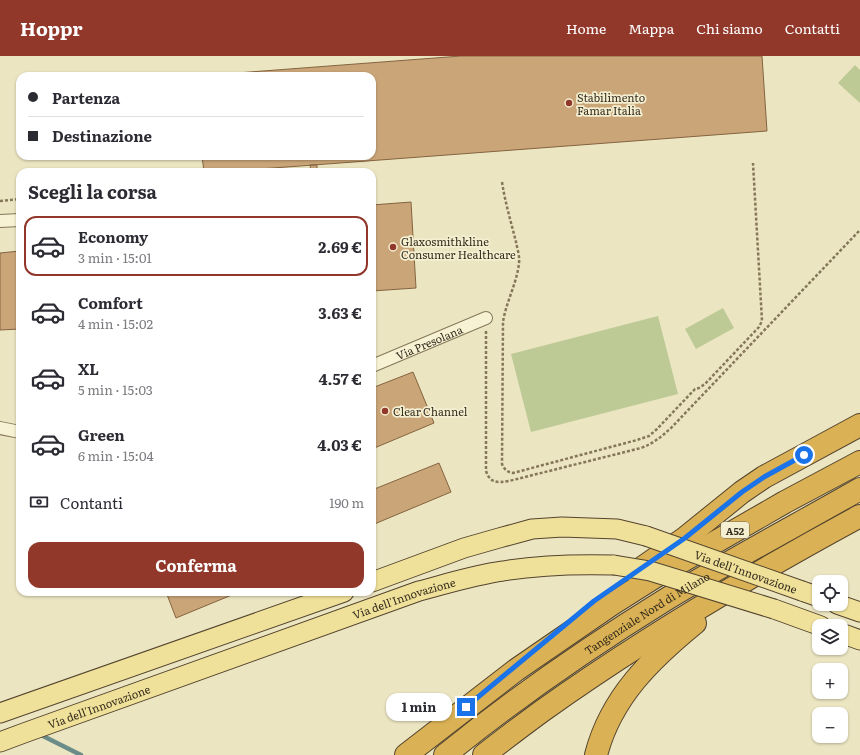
<!DOCTYPE html>
<html lang="it">
<meta charset="utf-8">
<style>
:root{--surface:#fff;--page:#f7f7f7;--text:#2b2b33;--muted:#7c7c81;--line:#e1e1e2;--accent:#92382b}
body{margin:0;font-family:Literata,serif;background:var(--page);color:var(--text);height:100vh;display:flex;flex-direction:column;font-size:15px;white-space:nowrap}
*{box-sizing:border-box;margin:0}
p{font-size:13px;color:var(--muted)}
.icon{flex:none;width:22px;height:22px;fill:none;stroke:currentColor;stroke-width:2;stroke-linecap:round;stroke-linejoin:round}
.map{position:relative;flex:1;overflow:hidden}
.drawer{position:absolute;left:16px;top:112px;width:360px;height:428px;display:flex;flex-direction:column;background:var(--surface);border-radius:12px;box-shadow:0 1px 3px #0004}
.drawer>*{flex:none}
.banner{position:absolute;left:16px;top:16px;width:360px;height:88px;border-radius:12px;box-shadow:0 1px 3px #0004;display:grid;align-content:center;height:88px;padding:0 12px;background:var(--surface)}
.fabs{position:absolute;left:812px;top:519px;display:grid;gap:8px}
.fabs a{display:grid;place-items:center;width:36px;height:36px;border-radius:8px;background:var(--surface);box-shadow:0 1px 3px #0004;font-size:20px}
.end{position:absolute;width:18px;height:18px;margin:-9px;border:5px solid #1a73e8;background:#fff;box-shadow:0 0 0 2px #fff}
.from{border-radius:50%}
.bubble{position:absolute;height:28px;border-radius:12px;background:var(--surface);box-shadow:0 1px 3px #0004;font-size:13px;font-weight:700;line-height:28px;text-align:center}
.banner b{display:flex;align-items:center;gap:14px;height:38px;font-size:15px}
.banner b+b{border-top:1px solid var(--line)}
.banner i{width:10px;height:10px;background:var(--text)}
ul{padding:0;list-style:none}
li{display:flex;align-items:center;gap:12px;height:60px;margin:0 8px 6px;padding:0 4px;border:2px solid transparent;border-radius:12px}
li div{flex:1}
li b{display:block;font-size:15px}
li em{font-style:normal;font-weight:700}
li.active{border-color:var(--accent)}
li>.icon{width:36px;height:36px;stroke-width:1.5}
h2{padding:0 12px;font-size:18px;line-height:48px}
.pay{display:flex;align-items:center;gap:10px;height:44px;padding:0 12px;font-size:15px}
.pay p{margin-inline-start:auto}
.button{display:flex;gap:8px;margin-top:auto;padding:8px 12px}
.button a{flex:1;height:46px;border-radius:12px;background:var(--accent);color:#fff;font-size:16px;font-weight:700;line-height:46px;text-align:center}
header{display:flex;align-items:center;gap:24px;box-sizing:border-box;height:56px;padding:0 20px;background:var(--accent);color:#fff}
header strong{font-size:19px}
nav{display:flex;gap:22px;margin-inline-start:auto;font-size:14px}
.map>svg:first-child{display:block}
</style>
<header>
<strong>Hoppr</strong>
<nav><a>Home</a><a>Mappa</a><a>Chi siamo</a><a>Contatti</a></nav>
</header>
<div class="map">
<svg width="860" height="699" viewBox="0 0 860 699">
<rect width="100%" height="100%" fill="#ece5c1"/>
<path fill="#bdca96" d="M855 9 860 14V47L838 27Z
M723 252 734 272 696 293 685 273Z
M658 260 678 338 531 376 511 298Z"/>
<g fill="none" stroke-linecap="round" stroke-linejoin="round">
<path stroke="#6b8c89" stroke-width="4.5" d="M43 680 81 699"/>
</g>
<path fill="#caa578" stroke="#846440" d="M461 0H762L767 75 220 116H204L202 100H372V20H197Z
M310 109H317V116H311Z
M411 146 416 232 372 235V149Z
M20 195V273L0 274V197Z
M413 316 434 367 372 393V332Z
M439 407 451 436 372 469V434Z
M166 536H239L176 562Z"/>
<g fill="none" stroke-linecap="round" stroke-linejoin="round">
<g stroke="#857759" stroke-width="14">
<g id="minor">
<path d="M0 165 20 164"/>
<path id="s1" d="M372 310 486 262"/>
<path d="M0 372 20 376"/>
</g>
</g>
<g stroke="#53442e" stroke-width="21">
<g id="primary">
<path d="M372 526 464 492 499 482 532 473 562 471 617 473 646 480"/>
<path d="M802 535 819 541"/>
<path d="M837 548 860 556"/>
<path d="M774 553 821 570"/>
<path d="M841 577 860 584"/>
<path d="M0 657 344 536"/>
<path id="s2" d="M0 686 24 677 419 535C446 528 474 519 503 515 539 509 577 508 614 509"/>
</g>
</g>
<g stroke="#53442e" stroke-width="24">
<g id="motorway">
<path d="M636 516 685 482 742 436 764 421 860 369"/>
<path d="M406 699 516 614 612 548 653 522 785 446 860 406"/>
<path id="s3" d="M445 699C514 643 589 591 665 544 729 505 795 470 860 433"/>
<path d="M484 699C503 684 523 669 542 655 643 583 751 519 860 460"/>
<path d="M596 699C611 641 651 603 695 567"/>
</g>
</g>
<path stroke="#857759" stroke-width="2.5" stroke-dasharray="3 2" stroke-linecap="butt" d="M502 126C505 146 511 166 516 186 517 192 520 200 519 207 517 227 506 246 503 266L502 408C504 413 507 416 513 417L637 384 649 380 657 373 695 333 699 332 705 328 759 271 762 265 753 107
M0 145 20 143
M486 275V415C490 427 497 427 509 425L641 392C654 387 661 381 671 372L860 174"/>
<use href="#minor" stroke="#f8f2d4" stroke-width="12"/>
<use href="#primary" stroke="#efe09a" stroke-width="19"/>
<use href="#motorway" stroke="#dab154" stroke-width="22"/>
<g stroke="#53442e" stroke-width="21" stroke-linecap="butt">
<g id="primary-bridge">
<path id="s4" d="M646 480 802 535"/>
<path d="M614 509 650 515 774 553"/>
</g>
</g>
<use href="#primary-bridge" stroke="#efe09a" stroke-width="19"/>
</g>
<g fill="none" stroke-linecap="round" stroke-linejoin="round">
<path stroke="#1a73e8" stroke-width="5" d="M466 651 594 545 685 482 742 436 764 421 804 399"/>
</g>
<g fill="#92382b" stroke="#f4efd1" stroke-width="1.5">
<circle cx="569" cy="47" r="4"/>
<circle cx="393" cy="191" r="4"/>
<circle cx="385" cy="355" r="4"/>
</g>
<g text-anchor="middle" dominant-baseline="central" stroke-width="3.5" stroke-linejoin="round" paint-order="stroke">
<rect fill="#f4efd1" stroke="#6e6653" stroke-width="1" x="721" y="466" width="28" height="16" rx="3"/>
<g font-size="10" font-weight="bold" fill="#352c1d">
<text x="735" y="474">A52</text>
</g>
<g font-size="11" fill="#352c1d" stroke="#f4efd1" text-anchor="start">
<text x="577" y="41">Stabilimento<tspan x="577" dy="13">Famar Italia</tspan></text>
<text x="401" y="185">Glaxosmithkline<tspan x="401" dy="13">Consumer Healthcare</tspan></text>
<text x="393" y="355">Clear Channel</text>
</g>
<g font-size="11" fill="#352c1d" stroke="#f4efd1">
<text stroke="none"><textPath href="#s1" startOffset="62">Via Presolana</textPath></text>
<text stroke="none"><textPath href="#s4" startOffset="106">Via dell'Innovazione</textPath></text>
<text stroke="none"><textPath href="#s2" startOffset="429">Via dell'Innovazione</textPath></text>
<text stroke="none"><textPath href="#s3" startOffset="247">Tangenziale Nord di Milano</textPath></text>
<text stroke="none"><textPath href="#s2" startOffset="105">Via dell'Innovazione</textPath></text>
</g>
</g>
</svg>
<div class="fabs">
<a><svg class="icon" aria-label="locate" viewBox="0 0 24 24"><circle cx="12" cy="12" r="6"/><path d="M12 2v4M12 18v4M2 12h4M18 12h4"/></svg></a>
<a><svg class="icon" aria-label="layers" viewBox="0 0 24 24"><path d="M12 4l9 5-9 5-9-5zM3 14l9 5 9-5"/></svg></a>
<a>+</a>
<a>−</a>
</div>
<i class="end from" style="left:804px;top:399px"></i>
<i class="end" style="left:466px;top:651px"></i>
<div class="bubble" style="left:386px;top:637px;width:66px">1 min</div>
<div class="banner">
<b><i class="from"></i>Partenza</b>
<b><i></i>Destinazione</b>
</div>
<section class="drawer">
<h2>Scegli la corsa</h2>
<ul>
<li class="active"><svg class="icon" aria-label="car" viewBox="0 0 24 24"><path d="M5 17H2v-5l4-1 3-4h7l3 4 3 1v5h-3M9 17h6M6 11h13"/><circle cx="7" cy="17" r="2"/><circle cx="17" cy="17" r="2"/></svg><div><b>Economy</b><p>3 min · 15:01</p></div><em>2.69 €</em></li>
<li><svg class="icon" aria-label="car" viewBox="0 0 24 24"><path d="M5 17H2v-5l4-1 3-4h7l3 4 3 1v5h-3M9 17h6M6 11h13"/><circle cx="7" cy="17" r="2"/><circle cx="17" cy="17" r="2"/></svg><div><b>Comfort</b><p>4 min · 15:02</p></div><em>3.63 €</em></li>
<li><svg class="icon" aria-label="car" viewBox="0 0 24 24"><path d="M5 17H2v-5l4-1 3-4h7l3 4 3 1v5h-3M9 17h6M6 11h13"/><circle cx="7" cy="17" r="2"/><circle cx="17" cy="17" r="2"/></svg><div><b>XL</b><p>5 min · 15:03</p></div><em>4.57 €</em></li>
<li><svg class="icon" aria-label="car" viewBox="0 0 24 24"><path d="M5 17H2v-5l4-1 3-4h7l3 4 3 1v5h-3M9 17h6M6 11h13"/><circle cx="7" cy="17" r="2"/><circle cx="17" cy="17" r="2"/></svg><div><b>Green</b><p>6 min · 15:04</p></div><em>4.03 €</em></li>
</ul>
<div class="pay"><svg class="icon" aria-label="cash" viewBox="0 0 24 24"><path d="M3 7h18v10H3z"/><circle cx="12" cy="12" r="2"/></svg>Contanti<p>190 m</p></div>
<div class="button"><a>Conferma</a></div>
</section>
</div>
